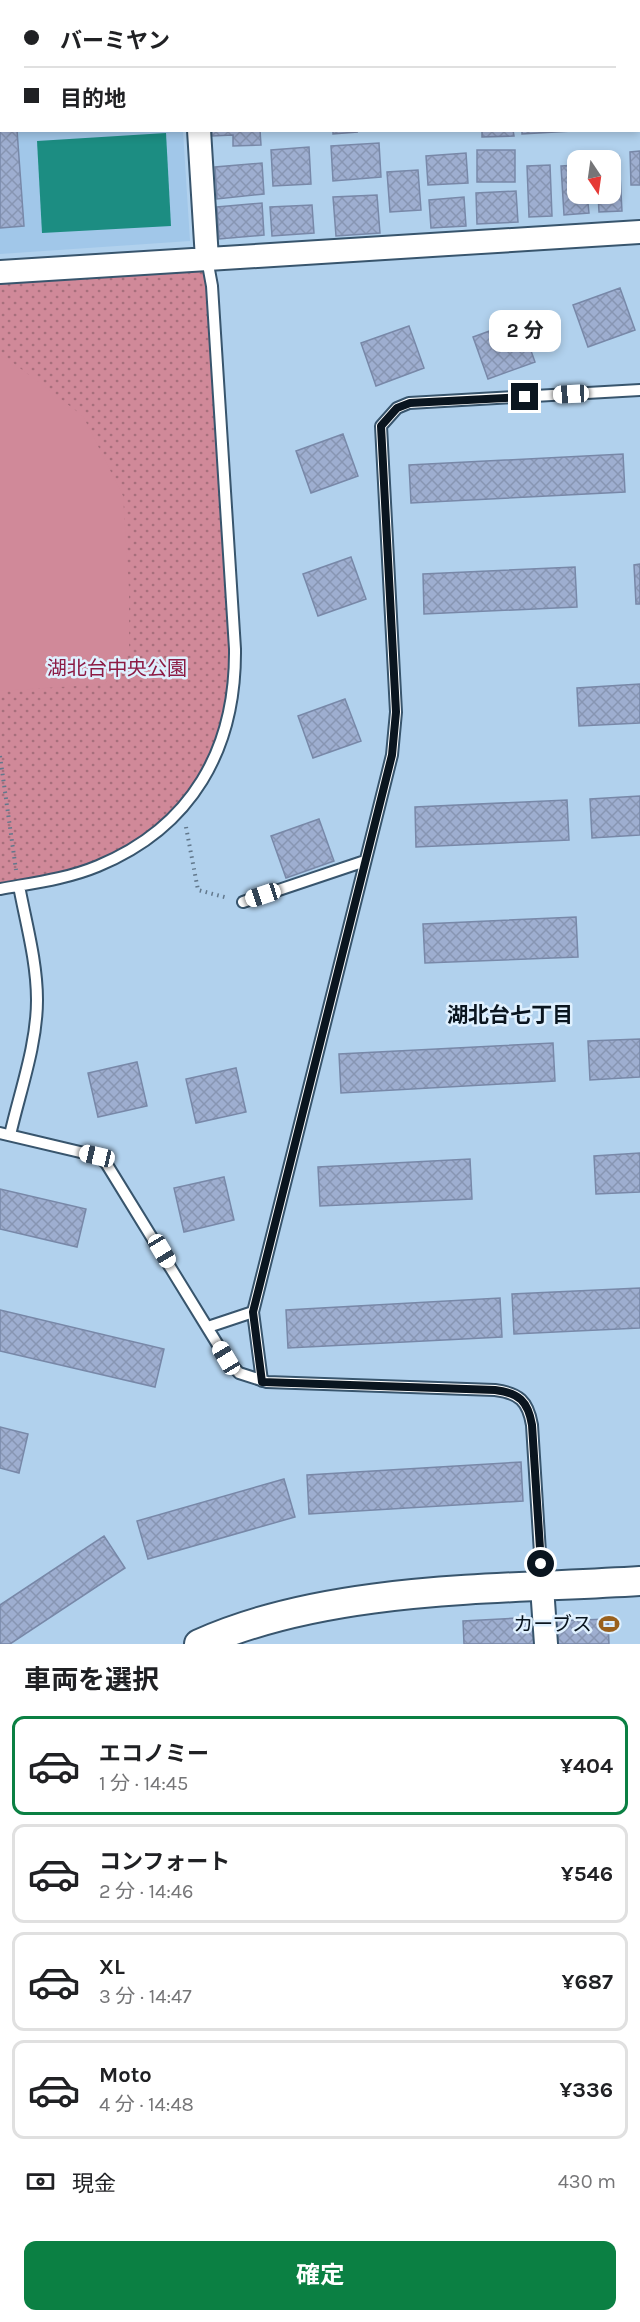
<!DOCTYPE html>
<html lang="ja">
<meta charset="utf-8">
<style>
:root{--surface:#fff;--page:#f6f6f6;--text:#202124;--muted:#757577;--line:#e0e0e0;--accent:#0b8043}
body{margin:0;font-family:Karla,"Noto Sans JP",sans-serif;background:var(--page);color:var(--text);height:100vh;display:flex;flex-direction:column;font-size:22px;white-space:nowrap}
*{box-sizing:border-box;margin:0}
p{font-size:20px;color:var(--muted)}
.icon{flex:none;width:33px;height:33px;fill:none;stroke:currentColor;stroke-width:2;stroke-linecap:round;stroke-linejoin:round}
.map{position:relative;height:1644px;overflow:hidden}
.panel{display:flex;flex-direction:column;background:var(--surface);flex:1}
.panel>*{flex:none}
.guide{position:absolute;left:0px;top:0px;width:640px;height:132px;box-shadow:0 3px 9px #0003;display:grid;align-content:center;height:132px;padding:0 24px;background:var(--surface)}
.needle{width:39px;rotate:167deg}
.fabs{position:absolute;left:567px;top:150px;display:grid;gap:12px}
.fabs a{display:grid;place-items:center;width:54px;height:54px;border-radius:12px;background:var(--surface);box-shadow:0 3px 9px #0003;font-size:30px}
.end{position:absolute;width:27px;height:27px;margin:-14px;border:8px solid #0a151f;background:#fff;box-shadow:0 0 0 3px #fff}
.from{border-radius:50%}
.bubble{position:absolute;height:42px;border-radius:12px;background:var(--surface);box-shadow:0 3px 9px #0003;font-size:20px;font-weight:700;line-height:42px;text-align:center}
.car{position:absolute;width:18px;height:36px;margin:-18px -9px;border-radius:8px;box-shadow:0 0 4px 2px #0007;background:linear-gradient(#fff 24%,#345 0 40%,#fff 0 76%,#345 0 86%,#fff 0)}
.guide b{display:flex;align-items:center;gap:21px;height:57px;font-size:22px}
.guide b+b{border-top:2px solid var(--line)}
.guide i{width:15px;height:15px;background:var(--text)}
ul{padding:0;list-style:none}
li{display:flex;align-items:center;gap:18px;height:99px;margin:0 12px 9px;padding:0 12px;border:3px solid var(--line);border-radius:12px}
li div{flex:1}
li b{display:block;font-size:22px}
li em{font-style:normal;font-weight:700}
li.selected{border-color:var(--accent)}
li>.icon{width:54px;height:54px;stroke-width:1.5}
h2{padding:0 24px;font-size:27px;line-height:72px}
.pay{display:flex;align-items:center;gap:15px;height:66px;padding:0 24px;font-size:22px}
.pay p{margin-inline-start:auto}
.action{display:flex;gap:12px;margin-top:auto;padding:12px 24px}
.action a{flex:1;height:69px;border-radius:12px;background:var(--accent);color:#fff;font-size:24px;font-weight:700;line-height:69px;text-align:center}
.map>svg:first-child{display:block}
</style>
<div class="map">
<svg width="640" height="1644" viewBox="0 0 640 1644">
<defs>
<pattern id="grass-dots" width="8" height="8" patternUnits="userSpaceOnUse" patternTransform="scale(1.5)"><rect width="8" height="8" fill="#d08999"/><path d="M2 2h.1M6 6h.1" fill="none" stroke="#a76f7c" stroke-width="1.8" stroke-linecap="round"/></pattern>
<pattern id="building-cross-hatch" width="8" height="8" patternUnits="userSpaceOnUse" patternTransform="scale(1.5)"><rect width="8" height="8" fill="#9eaed0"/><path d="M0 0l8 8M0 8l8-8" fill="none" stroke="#8795b2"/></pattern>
</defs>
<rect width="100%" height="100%" fill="#b1d1ed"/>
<path fill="#a1c7e9" d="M0 0H176L2 2V130L183 131 190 241 0 254Z"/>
<path fill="url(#grass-dots)" d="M207 259 235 649 225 735 182 807 118 857 0 889V272Z"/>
<path fill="#d08999" d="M0 356 8 359 83 416 123 496 129 590V651L105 684 0 691Z"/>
<path fill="#1c8d82" d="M166 133 171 226 42 233 37 141Z"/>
<path fill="url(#building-cross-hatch)" stroke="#7888a8" stroke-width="1.5" d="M65 0H161V2H65Z
M2 32V71L0 72V33Z
M0 125 2 130H17L24 226 0 228Z
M212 130H260L261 145 233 146V135L212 136Z
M333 130H356L357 132 333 134Z
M482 130H513L514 136 482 137Z
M522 130H572V131L522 134Z
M379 143 381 177 333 181 331 146Z
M309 147 311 184 273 186 271 150Z
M477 150H515V182H477Z
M640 151V185H631L630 152Z
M466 153 468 183 428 185 426 156Z
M619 156 622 211 599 212 598 194H610V160H596V157Z
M262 163 264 194 217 199 215 167Z
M550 165 552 216 529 217 527 166Z
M578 165V194H587L589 213 564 215 561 166Z
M418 170 421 210 390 212 387 172Z
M516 191 518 222 477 224 476 193Z
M377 195 380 233 336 236 333 197Z
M464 197 466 226 431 228 429 200Z
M262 203 264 235 219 239 217 207Z
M312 205 314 233 272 236 270 207Z
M620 288 635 330 588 347 573 305Z
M520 320 535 362 488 379 473 337Z
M409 326 424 368 376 386 361 343Z
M343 434 358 476 311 493 296 451Z
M623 454 625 492 411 503 409 465Z
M351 557 366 599 318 616 303 574Z
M640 564V604H636L634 565Z
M575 567 577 607 424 614 423 574Z
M640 684V723L579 726 577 688Z
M345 699 361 741 313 758 298 716Z
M640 796V835L592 838 590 799Z
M567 800 569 840 416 847 415 807Z
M319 819 334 861 286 878 271 836Z
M576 917 578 957 425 963 423 924Z
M640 1039V1077L590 1080 588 1041Z
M553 1043 555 1081 341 1093 339 1054Z
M137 1062 147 1106 98 1117 88 1073Z
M236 1068 246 1112 196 1123 186 1079Z
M640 1153V1192L596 1194 594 1156Z
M470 1159 472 1199 320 1206 318 1167Z
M224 1177 234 1220 184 1232 174 1188Z
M0 1189 86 1209 77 1247 0 1229Z
M640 1288V1328L514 1334 512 1294Z
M500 1298 502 1337 288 1348 286 1310Z
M0 1310 164 1349 155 1387 0 1351Z
M0 1427 28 1434 19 1473 0 1468Z
M521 1462 523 1501 309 1514 307 1475Z
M284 1479 295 1517 148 1559 137 1521Z
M104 1536 125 1568 10 1644H0V1605Z
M535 1617 536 1644H464L463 1621Z
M608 1619 609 1644H557L556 1621Z"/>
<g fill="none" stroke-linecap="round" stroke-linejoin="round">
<g stroke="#38556d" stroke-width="14">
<path id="service" d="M0 889C33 883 67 879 98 866 192 827 236 749 235 649L212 286 207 259
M243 902 365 861
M0 1133 97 1156 106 1163 226 1358 239 1373 267 1382 495 1390C519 1393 528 1401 532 1425L542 1585
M10 1135C20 1091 37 1045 37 1000 37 962 26 923 19 886
M208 1327 253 1312
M262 1381 253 1312 392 755 396 712 381 426 397 408 409 403 640 390"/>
</g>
<g stroke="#38556d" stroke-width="26">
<path id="minor" d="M190 0 191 2
M620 0V2
M639 44 640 43
M199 130 207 259
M0 272 640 232
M542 1587 546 1644"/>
</g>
<g stroke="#38556d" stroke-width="32">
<path id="tertiary" d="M199 1644C330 1585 499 1590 640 1581"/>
</g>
<path stroke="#62788c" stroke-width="4" stroke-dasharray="1.5 4.5" stroke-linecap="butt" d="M0 756 16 870
M186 827 198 890 228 898"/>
<use href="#service" stroke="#fff" stroke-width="10"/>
<use href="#minor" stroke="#fff" stroke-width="22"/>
<use href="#tertiary" stroke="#fff" stroke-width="28"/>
</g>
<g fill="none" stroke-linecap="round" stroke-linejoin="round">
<path stroke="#0a151f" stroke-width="8" d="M525 397 410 403 397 408 381 426 396 712 392 755 253 1312 262 1382 495 1390C519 1393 528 1401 532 1425L541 1564"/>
</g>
<defs>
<g id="stadium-bare" transform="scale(1.62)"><path d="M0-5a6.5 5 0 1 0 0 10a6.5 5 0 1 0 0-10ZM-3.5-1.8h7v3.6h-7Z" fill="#99601d" stroke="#dff0fe" stroke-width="2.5" paint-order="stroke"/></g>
</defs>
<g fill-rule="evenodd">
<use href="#stadium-bare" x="609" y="1624"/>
</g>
<g text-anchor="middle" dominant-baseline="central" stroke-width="5" stroke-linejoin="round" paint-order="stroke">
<g font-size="20" fill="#8c1b44" stroke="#dff0fe">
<text x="117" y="668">湖北台中央公園</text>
</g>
<g font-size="20" fill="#0a151f" stroke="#dff0fe" text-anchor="end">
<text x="592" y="1624">カーブス</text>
</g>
<g font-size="21" font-weight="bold" fill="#0a151f" stroke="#dff0fe">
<text x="510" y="1015">湖北台七丁目</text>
</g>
</g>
</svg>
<div class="fabs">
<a><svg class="needle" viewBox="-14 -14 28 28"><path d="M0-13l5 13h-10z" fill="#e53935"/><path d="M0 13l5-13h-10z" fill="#757577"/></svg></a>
</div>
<i class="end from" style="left:541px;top:1564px"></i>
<i class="end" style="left:525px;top:397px"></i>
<div class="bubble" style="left:489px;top:310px;width:72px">2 分</div>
<i class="car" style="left:571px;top:394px;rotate:267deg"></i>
<i class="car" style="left:263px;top:895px;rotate:252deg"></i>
<i class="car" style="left:97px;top:1156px;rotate:283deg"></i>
<i class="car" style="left:162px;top:1251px;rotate:149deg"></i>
<i class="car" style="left:226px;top:1358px;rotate:329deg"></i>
<div class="guide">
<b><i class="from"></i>バーミヤン</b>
<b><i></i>目的地</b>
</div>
</div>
<section class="panel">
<h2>車両を選択</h2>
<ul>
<li class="selected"><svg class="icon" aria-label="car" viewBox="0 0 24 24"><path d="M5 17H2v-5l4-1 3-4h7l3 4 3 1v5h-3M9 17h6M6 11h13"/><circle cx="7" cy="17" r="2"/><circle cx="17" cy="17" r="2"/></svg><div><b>エコノミー</b><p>1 分 · 14:45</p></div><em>¥404</em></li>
<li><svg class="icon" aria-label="car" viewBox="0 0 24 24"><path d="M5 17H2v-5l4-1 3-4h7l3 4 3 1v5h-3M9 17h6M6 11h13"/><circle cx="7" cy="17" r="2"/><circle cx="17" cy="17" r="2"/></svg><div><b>コンフォート</b><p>2 分 · 14:46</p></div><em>¥546</em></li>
<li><svg class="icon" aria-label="car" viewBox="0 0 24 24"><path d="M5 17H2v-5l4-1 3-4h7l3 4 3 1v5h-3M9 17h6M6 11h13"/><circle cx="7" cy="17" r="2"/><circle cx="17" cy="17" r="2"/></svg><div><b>XL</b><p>3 分 · 14:47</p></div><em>¥687</em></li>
<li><svg class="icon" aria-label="car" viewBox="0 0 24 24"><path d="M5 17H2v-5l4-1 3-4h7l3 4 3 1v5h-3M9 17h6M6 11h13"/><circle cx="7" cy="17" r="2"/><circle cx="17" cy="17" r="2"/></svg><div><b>Moto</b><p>4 分 · 14:48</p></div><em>¥336</em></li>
</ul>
<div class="pay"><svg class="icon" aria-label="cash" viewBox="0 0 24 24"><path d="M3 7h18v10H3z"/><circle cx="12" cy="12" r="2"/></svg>現金<p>430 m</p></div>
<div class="action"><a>確定</a></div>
</section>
